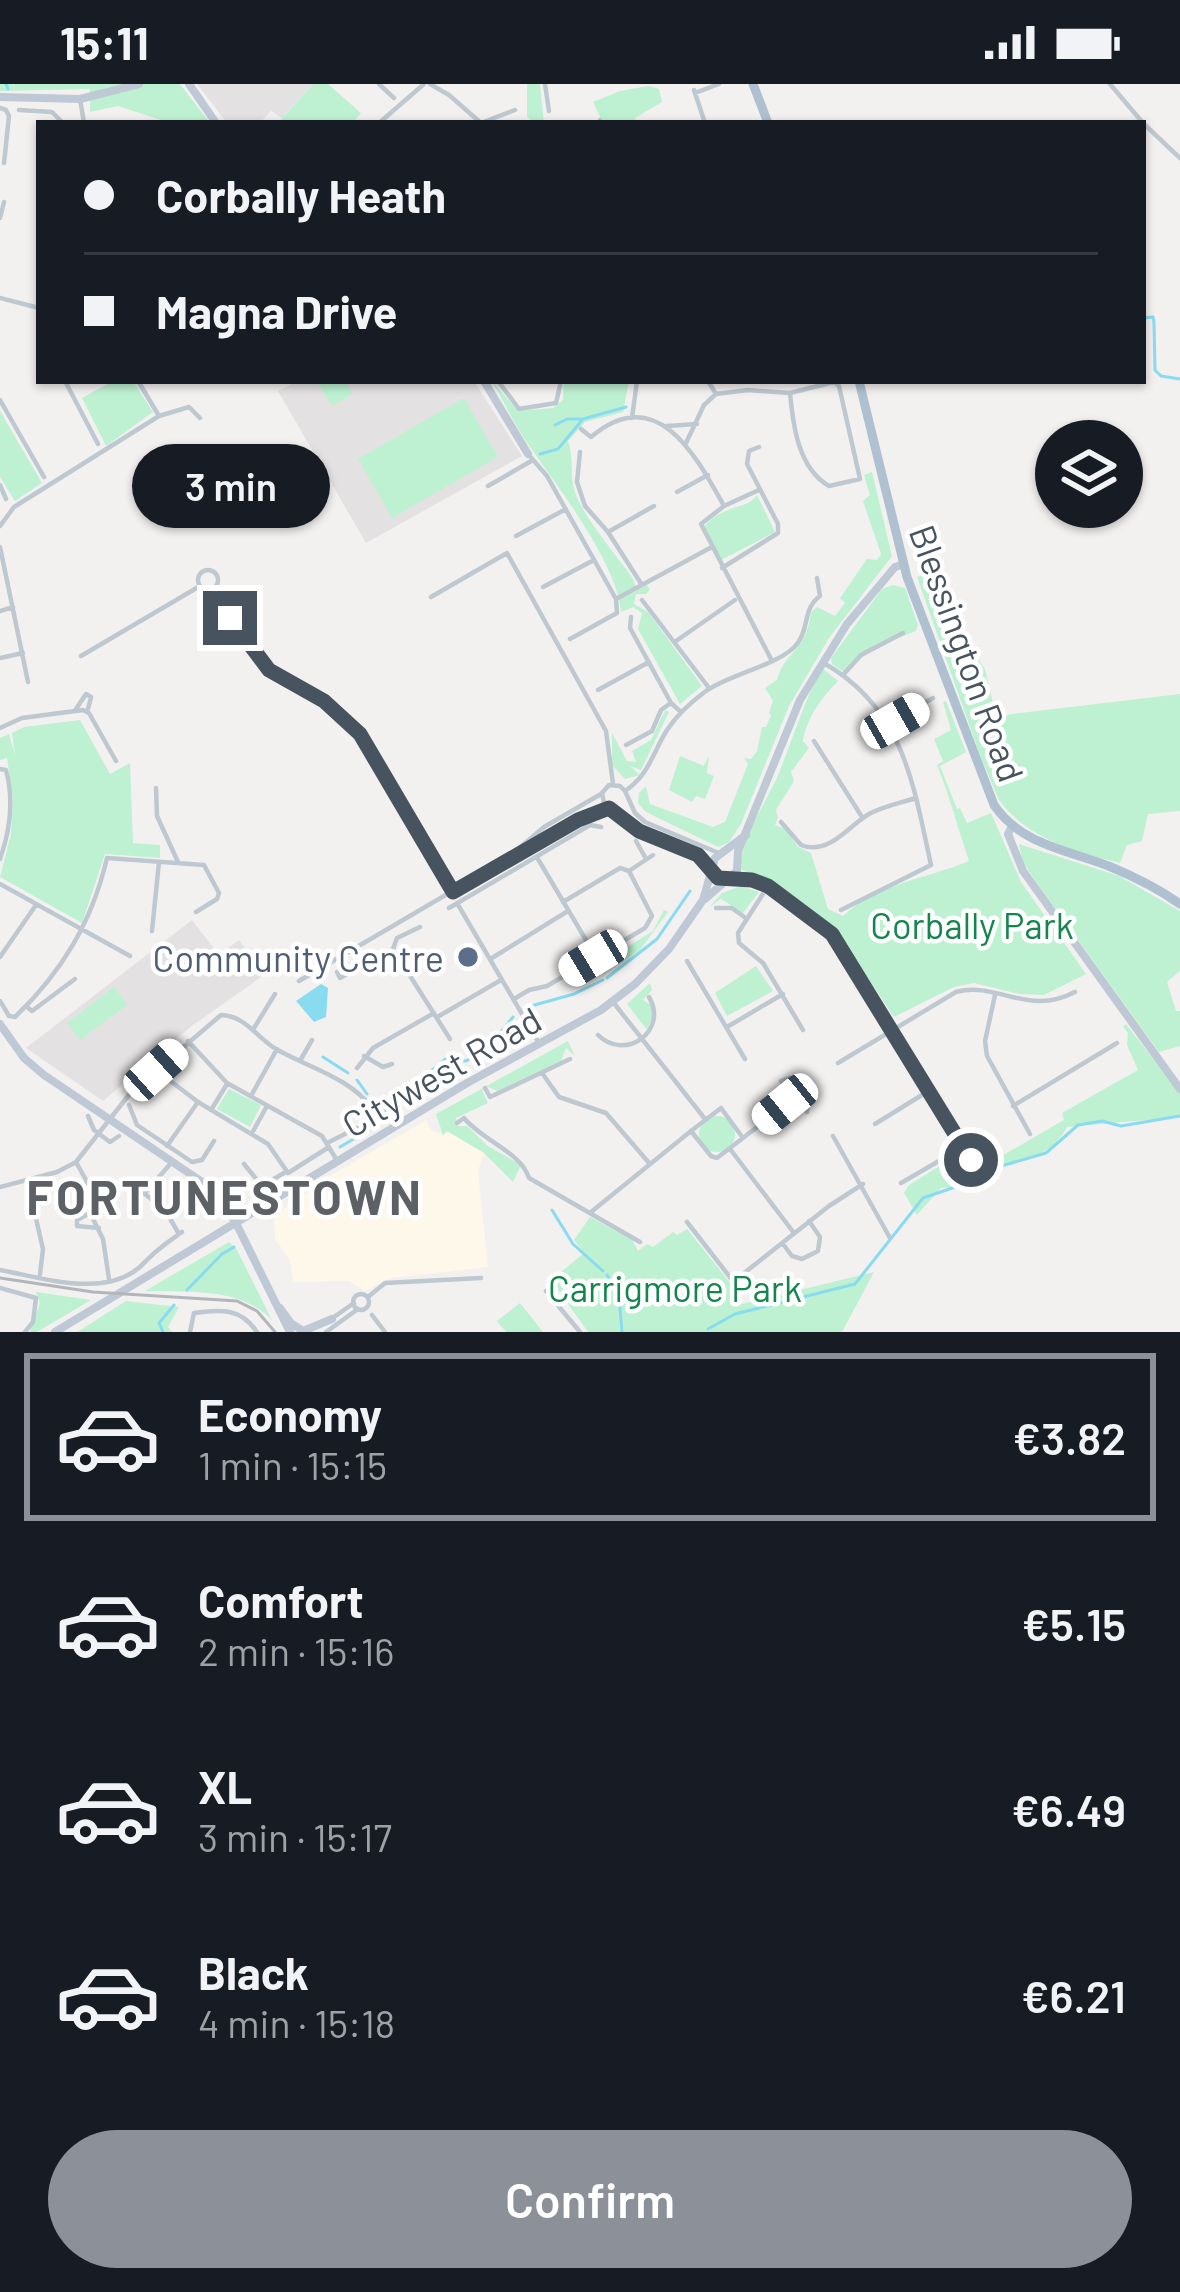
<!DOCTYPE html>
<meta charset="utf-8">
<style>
:root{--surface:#171b24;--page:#20242c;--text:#f1f3f6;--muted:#9ea1a6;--line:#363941;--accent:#8c9099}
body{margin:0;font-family:Barlow,sans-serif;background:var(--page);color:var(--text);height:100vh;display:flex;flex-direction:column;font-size:45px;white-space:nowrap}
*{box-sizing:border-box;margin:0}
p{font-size:39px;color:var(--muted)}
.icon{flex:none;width:66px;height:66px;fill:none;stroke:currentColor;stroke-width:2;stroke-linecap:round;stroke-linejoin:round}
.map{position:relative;height:1248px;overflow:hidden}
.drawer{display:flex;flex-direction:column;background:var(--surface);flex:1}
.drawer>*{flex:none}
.banner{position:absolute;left:36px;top:36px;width:1110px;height:264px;border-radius:0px;box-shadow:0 3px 9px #0004;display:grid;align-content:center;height:264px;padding:0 48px;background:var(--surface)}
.buttons{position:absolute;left:1035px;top:336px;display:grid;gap:24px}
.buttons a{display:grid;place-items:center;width:108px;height:108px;border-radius:50%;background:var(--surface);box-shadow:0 3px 9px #0004;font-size:60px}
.end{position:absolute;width:54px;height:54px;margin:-27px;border:15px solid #47545f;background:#fff;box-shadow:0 0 0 6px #fff}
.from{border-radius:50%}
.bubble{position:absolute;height:84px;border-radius:42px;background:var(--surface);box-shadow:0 3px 9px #0004;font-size:39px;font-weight:600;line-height:84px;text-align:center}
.car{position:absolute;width:36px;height:72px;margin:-36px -18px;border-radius:15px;box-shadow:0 0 9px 3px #0007;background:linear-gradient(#fff 24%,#345 0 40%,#fff 0 76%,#345 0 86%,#fff 0)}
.banner b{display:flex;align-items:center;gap:42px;height:114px;font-size:45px}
.banner b+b{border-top:3px solid var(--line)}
.banner i{width:30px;height:30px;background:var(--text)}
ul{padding:21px 0 0;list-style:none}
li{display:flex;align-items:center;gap:36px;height:168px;margin:0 24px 18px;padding:0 24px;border:6px solid transparent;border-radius:0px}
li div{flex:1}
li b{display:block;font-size:45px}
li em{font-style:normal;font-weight:600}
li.on{border-color:var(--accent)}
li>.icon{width:108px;height:108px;stroke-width:1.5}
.action{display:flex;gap:24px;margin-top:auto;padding:24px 48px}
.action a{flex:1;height:138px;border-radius:72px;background:var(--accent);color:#fff;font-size:48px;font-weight:600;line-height:138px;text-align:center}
.status{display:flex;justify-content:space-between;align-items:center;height:84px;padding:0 60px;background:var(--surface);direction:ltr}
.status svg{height:33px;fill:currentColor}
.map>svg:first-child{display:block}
</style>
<div class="status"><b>15:11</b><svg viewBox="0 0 49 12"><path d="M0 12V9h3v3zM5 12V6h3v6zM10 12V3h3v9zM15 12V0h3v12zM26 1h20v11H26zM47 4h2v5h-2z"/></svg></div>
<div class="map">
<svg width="1180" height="1248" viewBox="0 0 1180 1248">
<rect width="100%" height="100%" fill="#f3f0f0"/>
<path fill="#fdf8ea" d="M426 1036 431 1046 443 1051 446 1047 484 1069 478 1087 488 1183 391 1194 365 1207 349 1197 293 1198 290 1176 275 1155 274 1135 278 1128 323 1098 328 1101 330 1092Z"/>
<path fill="#e4e1e2" d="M197 0H313L282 34 271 27 260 39H227Z
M298 297H474L522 372 366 459 278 307Z
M192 836 219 871 239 856 264 891 189 944 103 1017 26 964Z"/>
<path fill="#bef1d2" d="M0 0H180L210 39H170L118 22 90 28V5L0 7Z
M313 0H328L361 29 352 39H278Z
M527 0H540L544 39H535L527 33Z
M648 2 659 5 662 18 635 34 636 39H603L593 18 620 7Z
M113 297H133L153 328 106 362 82 314Z
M345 297 353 310 332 322 317 298Z
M492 297 518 327 553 324 563 316 564 297H629L623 328 585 338 568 357C574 374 570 389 574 405 581 431 617 471 633 495L636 503 630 510 647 501 650 506 646 510H636L634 520 648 528 702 602 680 620 638 545 642 529 633 523 621 528C618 481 558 403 530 363 516 343 504 319 492 297Z
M464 314 498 373 392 434 358 375Z
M0 327 42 399 15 417 0 393Z
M872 388 892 472 829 554 789 622 741 740 729 758 718 763 646 728 638 719 639 709 646 702 650 720 713 743 725 738 748 680 744 674 751 675 757 667 762 643H766L771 631 769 629 773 617 765 604 777 596C785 566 806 569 811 528L817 523 835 532 845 519 840 514 867 475 877 476 881 470 863 417 870 411 864 391Z
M757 411 775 448 721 476 703 444C723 419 746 427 757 411Z
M931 489 946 528 985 585 996 632 1180 610V727L1148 730 1142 757 1127 761 1120 779C1074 767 1028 755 999 716L981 674 917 493Z
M893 501 905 504 918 541 916 547 873 564 845 589 832 580 831 574 882 505Z
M822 584 838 597C821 615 807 633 803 657L809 664 791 688 794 697 776 726 778 734 775 741 786 745 798 763 811 769 828 825 843 832C878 799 929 794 969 777 958 745 951 716 937 681L943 677 934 655 951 646 943 618 946 617 966 668 940 682 957 725 960 724 967 739 991 729 1021 798 1086 890 1044 911 1019 910 974 899 954 903 894 933C857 877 838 846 782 806 769 797 753 794 740 784 741 752 766 720 779 689 793 654 804 618 822 584Z
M665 626 669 628 641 686 630 682 640 691 625 695 612 681V649L627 677 636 678 632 667 651 656Z
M80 636 110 690 130 679 133 759 160 761V774L105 770 82 839 0 793 11 750 13 714 7 674 0 676V654L9 650 15 671 12 649 24 643Z
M709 671 707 689 714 692 705 715 696 712 692 718 669 706 680 672 704 682Z
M1019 760 1119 792 1180 827V887L1167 898 1176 927H1180V962L1159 968 1039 802 1022 777Z
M741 802 759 808 743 829 721 815 709 823 722 809Z
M664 826 668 828 640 866 604 890 598 881 653 847Z
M756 882 773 907 727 932 715 909Z
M650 899 652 906 643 916 651 921 653 932 647 946 627 920Z
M114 903 127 921 80 956 67 939Z
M1126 940 1180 1009V1033L1067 1043C1051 1073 1022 1077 992 1085L980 1102 941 1104 917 1131 904 1109 909 1101 959 1070 965 1071 969 1082 1005 1070 1064 1036 1062 1029 1138 986 1127 961 1128 949 1123 943Z
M568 957 575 972 566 964 561 977 497 1007 488 1003 482 1006 488 1019 456 1034 458 1042H467L488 1062 521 1081 513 1098 484 1069 447 1047 443 1051 436 1030Z
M229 1005 261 1021 250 1043 217 1025Z
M699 1050a18 18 0 1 1 36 0a18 18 0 1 1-36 0Z
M590 1133 632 1155 638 1167 647 1160 653 1163 673 1148 677 1151 687 1145 736 1206 742 1220 874 1188 842 1248H588L551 1196 584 1169 574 1156Z
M229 1158 236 1164 272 1236C239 1202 189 1209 145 1207Z
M36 1208 91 1216 37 1248H30L40 1219Z
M126 1217 179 1223 168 1243 172 1248H77Z
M520 1219 543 1248H506L497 1237Z"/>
<path fill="#89dbf0" d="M321 900 328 904 326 933 314 938 296 917Z"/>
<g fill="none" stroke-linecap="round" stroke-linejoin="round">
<path stroke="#89dbf0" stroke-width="3" d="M6 0 8 5
M1143 234 1153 233 1154 238 1155 286 1161 292 1180 295
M555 341 567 335H581
M540 370 558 365 583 335 626 323
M607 894 657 855 690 807
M531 922 574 910 603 896
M323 973 348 989
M357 996 367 1010
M340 1063 374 1043 390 1020 447 974 466 977 485 967 513 933
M552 1126 573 1160 603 1187
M607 1191 619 1212 622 1248
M187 1206 222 1170 234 1163
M708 1245 735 1230 855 1200 923 1114 961 1101 969 1107 978 1101 977 1094 991 1085 1046 1069 1078 1041 1102 1037 1121 1042 1180 1032
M163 1248 159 1239 174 1221"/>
<path stroke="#bec8d0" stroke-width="4.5" d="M379 0 394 14
M430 0 449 11 481 39 515 26
M545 0 549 27
M1110 0 1143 39
M694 6 705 39
M695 9 719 0
M80 15 84 39
M0 24 6 26 9 32 4 79
M19 26 52 28 63 39
M146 39H155
M379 39 424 0
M600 39V36
M1145 41 1180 74
M0 134 4 118
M0 214 39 224
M65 297 98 360
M138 297 159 332
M498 297 519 325 556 319 561 297
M708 297 716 310
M0 316 44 393
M632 334 637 297
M667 342 697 340
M581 345 591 353C657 297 696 372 724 422
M686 359 704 321 716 310 748 306 790 309 834 298 839 302 860 395 829 402C798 384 793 341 790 309
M580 368 577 398 585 422 608 448 642 501
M528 370 547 392 616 515
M0 401 6 415
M488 402 533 376
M759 406 724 422 701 440 771 575
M677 408 708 391
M0 442 14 423 159 332 189 323 200 334
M608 448 654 422
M516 452 566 425
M0 463 28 598
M722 484 778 449V440L747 380 749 367 759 363
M198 496a10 10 0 1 1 20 0a10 10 0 1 1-20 0Z
M543 503 594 476
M212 505 269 586 324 618 360 650 453 808
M431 513 507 469 606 647 613 700
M616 515 710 464
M642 516 709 604
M0 527 13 523
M631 533 630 544 671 619 681 628
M570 555 617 529 616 515
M676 557 735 516
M81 572 200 502
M0 574 23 569
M822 578C903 623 913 698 931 781L841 826
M843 591 861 571 903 549
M598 606 649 578
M76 625 86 610 91 613 88 625
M890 639 933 614
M0 644 22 634 83 626 89 629 116 677
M814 657 862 733
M626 661 652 647 661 626 671 619
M0 685 6 686C14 716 10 747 0 775
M156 704 157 732 178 778
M625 707C649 691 652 670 667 646 677 631 691 618 706 607 730 590 782 580 797 560 810 544 802 525 820 512L817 494
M625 707 620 702 609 701 602 709 604 719 630 742 689 766 711 784
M625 707 635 729 645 738 721 770
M781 738 801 761C829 772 848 742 869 730 883 722 901 719 916 714
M636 757 645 773
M511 771 544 743 601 710
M538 775 596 873
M733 793 768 802 832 850 971 1076
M0 800 130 872
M768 802 738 849 739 859 763 879 803 946
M563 818 620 784 629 787
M457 819 539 959
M449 824 590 741 601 743
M716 824H732L747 835
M152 847 159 778
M393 865 450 955
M0 873 36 821
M492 874 568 827
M687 877 745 975
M337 888 340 894 393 865 397 854 420 843
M299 897 507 775 577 736 609 724
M995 911 985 957 987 972 1030 1050
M514 915 529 906 547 902 645 844 652 832 629 787 653 771
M0 917 9 932 15 933C62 888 92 838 107 774L204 781 219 809 217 815 196 828
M613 918 705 1035
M26 922 32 927 75 895
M439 932 501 896
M727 943 783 910
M254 944 275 910
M598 951C625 978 669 947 649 913
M188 957 227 999 322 1052 338 1078
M364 972 383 983 392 980
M301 975 312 956
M838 979 956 908C998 897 1027 933 1075 908
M357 984 373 964 434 929
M156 986 198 1018 268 1060 288 1089 329 1063
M542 989 559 1013 606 1029 650 1080
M790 994 804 1000 810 1008 807 1028 781 997Z
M485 1004 490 1013 570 975
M251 1012 277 965
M129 1021 137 1041 192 1078 202 1076 214 1057
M1013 1022 1117 959
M721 1024 743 1054 717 1074 711 1072 691 1047Z
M211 1026 227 1000
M88 1032 94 1046 110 1058 119 1052
M457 1039 464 1034C483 1057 521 1068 529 1094L640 1158
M875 1040 930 1006
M252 1049 267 1022
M833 1052 890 1154
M743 1054 794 1014
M327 1059 357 1044
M167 1062 198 1018
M730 1065 794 1149
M76 1078 86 1096 90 1129 103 1155 109 1195
M244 1080 262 1102 284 1089
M127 1095 156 1119
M27 1096 43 1165 40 1190
M901 1099 963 1063
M0 1103 57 1088 76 1078 132 1007 221 931C246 932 256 953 276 965 309 984 349 993 373 1025L365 1039
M144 1110 172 1078
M165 1126 179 1150
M591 1128 691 1047
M90 1129 77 1136V1142L99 1144
M687 1138 740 1206
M783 1160 792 1172 802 1175 818 1167 820 1153 809 1137
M0 1186C44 1194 111 1217 146 1177 157 1165 168 1158 182 1148
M734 1197 829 1122 863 1100
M0 1204 36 1214 33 1238 25 1248
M546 1207 580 1248
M353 1218a8 8 0 1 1 16 0a8 8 0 1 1-16 0Z
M368 1213 385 1199 481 1194
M372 1231 385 1248
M334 1233 354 1219
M190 1248 194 1229C221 1225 241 1224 257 1248
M326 1248 358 1225"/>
<path stroke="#bec9d5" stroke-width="8" d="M189 0 216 39
M0 13 80 15 139 0
M484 297 528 370
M1012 742 1008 750 1023 787 1180 1005
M705 815 737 787 738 767 800 616 847 540 895 483 904 480
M0 940 24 974 44 991 214 1106 236 1139 290 1248
M280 1224 291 1239 303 1247 332 1235
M55 1248 467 999 601 926 635 900 669 865 703 816 715 774 746 751"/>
<path stroke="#afc0d0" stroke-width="9" d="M753 0 768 39
M859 297 907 493 994 721C1022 762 1069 766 1111 783 1135 793 1159 805 1180 820"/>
<path stroke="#b2b6bb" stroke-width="3" d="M0 1194 93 1208 237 1217 257 1227 275 1248"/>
</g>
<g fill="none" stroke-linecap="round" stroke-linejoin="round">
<path stroke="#47545f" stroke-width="15" d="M230 534 269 586 324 617 360 650 453 808 578 736 609 724 639 747 698 771 718 794 752 796 768 802 832 850 971 1076"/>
</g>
<circle fill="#5c6f8a" stroke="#fff" stroke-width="4.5" cx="468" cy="873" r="12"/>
<g text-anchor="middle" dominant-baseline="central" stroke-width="9" stroke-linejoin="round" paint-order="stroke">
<g font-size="36" fill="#47545f" stroke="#fff">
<text transform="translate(968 569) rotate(70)">Blessington Road</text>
<text transform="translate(441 987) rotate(-30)">Citywest Road</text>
</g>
<g font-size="36" fill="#14854c" stroke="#fff">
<text x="972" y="840">Corbally Park</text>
<text x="675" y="1203">Carrigmore Park</text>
</g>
<g font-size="36" fill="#4e5e75" stroke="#fff" text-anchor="end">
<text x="444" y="873">Community Centre</text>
</g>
<g font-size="48" font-weight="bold" letter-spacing="3" fill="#5d6166" stroke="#fff">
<text x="225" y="1112">FORTUNESTOWN</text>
</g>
</g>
</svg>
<div class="buttons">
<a><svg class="icon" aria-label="layers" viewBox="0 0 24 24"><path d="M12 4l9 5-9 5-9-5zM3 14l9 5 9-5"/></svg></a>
</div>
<i class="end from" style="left:971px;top:1076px"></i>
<i class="end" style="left:230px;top:534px"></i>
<div class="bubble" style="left:132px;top:360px;width:198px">3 min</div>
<i class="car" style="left:895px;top:637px;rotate:60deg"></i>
<i class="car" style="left:593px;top:874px;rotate:239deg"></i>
<i class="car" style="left:156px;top:986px;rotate:48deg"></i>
<i class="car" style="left:785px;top:1020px;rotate:231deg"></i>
<div class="banner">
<b><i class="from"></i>Corbally Heath</b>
<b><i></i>Magna Drive</b>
</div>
</div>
<section class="drawer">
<ul>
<li class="on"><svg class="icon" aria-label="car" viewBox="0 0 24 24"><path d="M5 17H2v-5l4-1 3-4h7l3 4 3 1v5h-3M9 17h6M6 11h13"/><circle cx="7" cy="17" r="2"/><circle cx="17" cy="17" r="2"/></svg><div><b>Economy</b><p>1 min · 15:15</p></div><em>€3.82</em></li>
<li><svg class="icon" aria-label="car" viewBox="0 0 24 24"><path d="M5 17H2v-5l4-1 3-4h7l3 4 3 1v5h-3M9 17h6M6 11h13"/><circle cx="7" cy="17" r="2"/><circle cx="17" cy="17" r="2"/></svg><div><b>Comfort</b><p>2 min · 15:16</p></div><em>€5.15</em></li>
<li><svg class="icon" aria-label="car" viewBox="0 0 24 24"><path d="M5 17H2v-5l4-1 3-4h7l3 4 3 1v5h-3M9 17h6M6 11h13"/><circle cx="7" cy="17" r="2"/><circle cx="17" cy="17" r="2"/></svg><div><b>XL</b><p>3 min · 15:17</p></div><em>€6.49</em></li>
<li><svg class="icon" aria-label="car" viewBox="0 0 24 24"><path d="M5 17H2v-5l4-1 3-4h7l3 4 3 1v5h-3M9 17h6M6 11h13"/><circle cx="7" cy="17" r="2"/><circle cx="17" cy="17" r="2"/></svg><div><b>Black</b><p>4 min · 15:18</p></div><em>€6.21</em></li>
</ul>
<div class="action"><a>Confirm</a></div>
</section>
